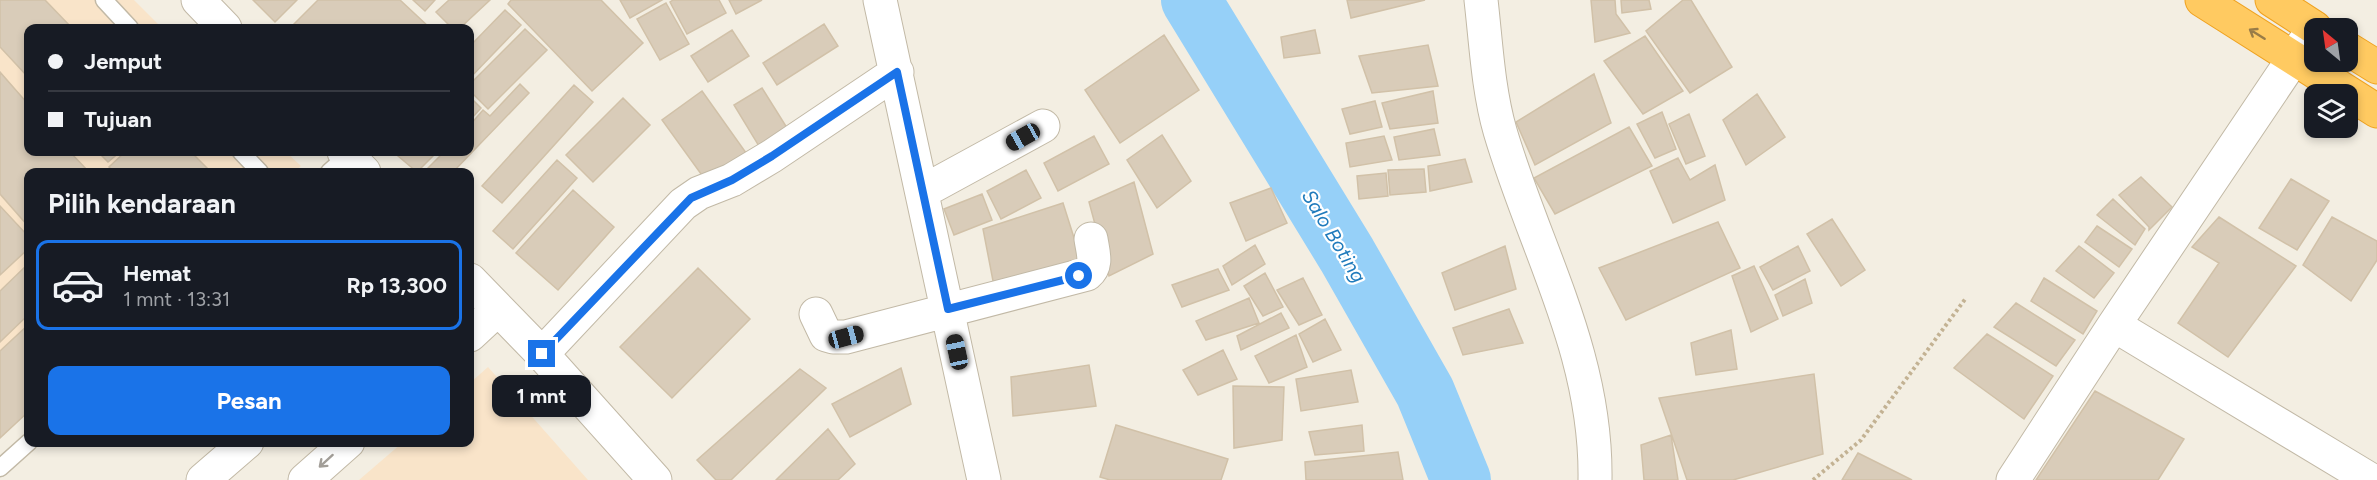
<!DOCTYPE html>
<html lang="id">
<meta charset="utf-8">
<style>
:root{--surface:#171b24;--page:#20242c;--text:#f1f3f6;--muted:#9ea1a6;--line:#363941;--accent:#1a73e8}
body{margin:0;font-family:Figtree,sans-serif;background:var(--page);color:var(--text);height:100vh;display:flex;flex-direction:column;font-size:22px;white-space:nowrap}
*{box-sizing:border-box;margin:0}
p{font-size:20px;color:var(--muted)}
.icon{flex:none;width:33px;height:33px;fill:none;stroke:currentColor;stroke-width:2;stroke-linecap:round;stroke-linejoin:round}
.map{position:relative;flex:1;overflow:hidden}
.drawer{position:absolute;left:24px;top:168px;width:450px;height:279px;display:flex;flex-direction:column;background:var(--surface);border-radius:12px;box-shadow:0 3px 9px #0003}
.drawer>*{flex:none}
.top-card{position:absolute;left:24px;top:24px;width:450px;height:132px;border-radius:12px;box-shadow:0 3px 9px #0003;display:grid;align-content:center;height:132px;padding:0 24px;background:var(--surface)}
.needle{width:39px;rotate:331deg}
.controls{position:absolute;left:2304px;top:18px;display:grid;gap:12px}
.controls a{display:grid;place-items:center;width:54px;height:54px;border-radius:12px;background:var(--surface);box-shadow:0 3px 9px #0003;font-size:30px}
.end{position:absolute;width:27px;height:27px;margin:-14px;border:8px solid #1a73e8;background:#fff;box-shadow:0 0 0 3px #fff}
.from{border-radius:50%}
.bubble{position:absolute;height:42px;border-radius:12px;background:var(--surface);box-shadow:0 3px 9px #0003;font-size:20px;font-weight:700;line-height:42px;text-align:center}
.car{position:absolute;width:18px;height:36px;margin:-18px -9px;border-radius:8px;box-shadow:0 0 4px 2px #0007;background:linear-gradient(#222 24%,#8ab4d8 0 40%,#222 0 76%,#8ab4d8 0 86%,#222 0)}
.top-card b{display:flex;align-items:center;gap:21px;height:57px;font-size:22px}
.top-card b+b{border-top:2px solid var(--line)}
.top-card i{width:15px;height:15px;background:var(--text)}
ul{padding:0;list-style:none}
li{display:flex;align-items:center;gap:18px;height:90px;margin:0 12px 9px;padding:0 12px;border:3px solid var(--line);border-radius:12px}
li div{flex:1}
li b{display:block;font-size:22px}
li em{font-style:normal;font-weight:700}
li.on{border-color:var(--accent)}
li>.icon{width:54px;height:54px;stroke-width:1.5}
h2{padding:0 24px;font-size:27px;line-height:72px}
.primary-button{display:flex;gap:12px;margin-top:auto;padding:12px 24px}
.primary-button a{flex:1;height:69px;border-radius:12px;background:var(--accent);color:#fff;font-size:24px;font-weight:700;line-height:69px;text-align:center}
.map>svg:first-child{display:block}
</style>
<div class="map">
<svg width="2377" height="480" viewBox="0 0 2377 480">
<rect width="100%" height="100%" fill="#f3eee2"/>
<path fill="#f9e4c9" d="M0 0H134L162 28H28V152H286L301 166 294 172H28V411L0 436Z
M488 367 588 480H359L402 443 470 442V383Z"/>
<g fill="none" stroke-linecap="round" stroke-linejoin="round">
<path stroke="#96d0f8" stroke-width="60" d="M1191 0 1347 255 1425 392 1461 480"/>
</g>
<path fill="#d9ccb9" stroke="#d1c1a8" stroke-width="1.5" d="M0 0H45L72 28H28V77L0 47Z
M253 0H297L275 22Z
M318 0H400L430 28H290Z
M413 0H435L425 11Z
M449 0H490L460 28H452L436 12Z
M511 0H601L643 43 592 91 508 4Z
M620 0H662L630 18Z
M673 0H719L726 13 687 34 670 2Z
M729 0H762L736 14Z
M1347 0H1425L1351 18Z
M1591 0H1615L1616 14 1630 33 1595 42Z
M1621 0H1649L1651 9 1622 13Z
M1683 0H1691L1732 67 1690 93 1646 31Z
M666 3 689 44 660 60 637 19Z
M505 10 521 25 470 78V46Z
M824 24 838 46 777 85 763 63Z
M525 29 547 50 488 109 470 91V84Z
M732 30 749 56 708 82 691 56Z
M1315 30 1320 53 1284 58 1281 37Z
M1164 35 1199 90 1120 143 1085 90Z
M1645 36 1683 91 1643 114 1604 61Z
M1428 45 1438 86 1372 93 1359 56Z
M0 72 28 104V152H70L89 172H28V226L0 194Z
M1594 74 1611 123 1535 165 1516 122Z
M520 84 529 93 453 172H424L444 152H470V125L483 110 490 116Z
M574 85 593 102 502 203 482 186Z
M762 88 794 139 765 156 734 105Z
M702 91 749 157 709 185 662 120Z
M1433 91 1438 123 1390 129 1382 103Z
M1757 94 1785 137 1746 165 1723 120Z
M470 97 481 108 470 120Z
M623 98 650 125 593 182 566 155Z
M1375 101 1382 127 1350 134 1342 109Z
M1662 112 1676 149 1655 158 1637 124Z
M1689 114 1705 156 1686 164 1669 124Z
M1629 127 1652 166 1555 214 1534 178Z
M1434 129 1440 155 1399 160 1394 137Z
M1162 135 1191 181 1157 208 1127 160Z
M1094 136 1109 164 1058 191 1044 163Z
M1384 136 1392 160 1350 167 1346 143Z
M98 152H120L108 162Z
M125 152H191L211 172H115L109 167Z
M402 152H437L417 172 398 156Z
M1678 158 1690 180 1715 165 1725 200 1673 223 1650 171Z
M1465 159 1472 182 1430 191 1428 166Z
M557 160 577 178 513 249 493 231Z
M1424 169 1426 192 1390 195 1388 170Z
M1026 170 1041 198 1001 219 987 191Z
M1386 173 1388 196 1359 199 1357 176Z
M2141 177 2172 207 2149 230V227L2119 195Z
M2291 179 2329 201 2297 250 2259 228Z
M1134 182 1153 254 1109 276 1089 202Z
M1271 188 1287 223 1246 241 1230 203Z
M573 190 614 227 558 290 516 253Z
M982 194 992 220 954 235 944 209Z
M2113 199 2145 229 2135 245 2097 215Z
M1063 203 1082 263 994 286 983 229Z
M0 206 28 236V249L0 275Z
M2219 217 2296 266 2228 357 2178 323 2219 263 2192 247Z
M2332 217 2377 241V260L2351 301 2303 265Z
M1832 219 1865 270 1841 286 1807 234Z
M1718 222 1740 268 1626 320 1599 268Z
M2097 226 2132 249 2119 267 2085 242Z
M1255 245 1265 264 1232 285 1223 266Z
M1505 246 1516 289 1455 310 1442 273Z
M1798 246 1810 271 1773 290 1760 267Z
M2079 246 2114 273 2094 298 2056 271Z
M28 264V315L0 342V291Z
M1754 266 1778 319 1751 332 1732 276Z
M698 268 750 319 672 398 620 347Z
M1218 269 1229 290 1182 307 1172 285Z
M1265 273 1283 307 1263 316 1244 286Z
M1303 278 1322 315 1299 325 1277 290Z
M2044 278 2097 311 2083 334 2031 301Z
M1805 279 1812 303 1783 316 1775 295Z
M1249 298 1259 323 1206 340 1196 321Z
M2016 303 2075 340 2056 366 1994 327Z
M1509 309 1523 343 1463 355 1453 328Z
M1281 313 1289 328 1241 350 1237 336Z
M1325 319 1341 350 1313 362 1299 334Z
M28 325V412L0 438V351Z
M1731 330 1737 369 1696 375 1691 343Z
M1987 334 2053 376 2024 419 1954 368Z
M1296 335 1307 367 1269 383 1255 356Z
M1223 350 1237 379 1198 395 1183 370Z
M1089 365 1096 406 1013 416 1011 377Z
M901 368 911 404 850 437 832 404Z
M800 369 826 388 731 480H716L697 460Z
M1351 370 1358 402 1301 411 1296 379Z
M1814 374 1823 454 1733 480H1687L1659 398Z
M1233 386 1284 387 1282 440 1234 448Z
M2095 391 2184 439 2158 480H2036Z
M1116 425 1228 459 1221 480H1110L1100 477Z
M1362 425 1364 451 1315 455 1309 432Z
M828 429 855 464 838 480H776Z
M1671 435 1678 480H1644L1641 445Z
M1398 452 1403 480H1306L1305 462Z
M1858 453 1912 480H1842Z"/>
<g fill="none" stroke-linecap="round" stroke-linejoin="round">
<g stroke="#c2b9a6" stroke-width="19">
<path id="lane" d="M104 0 130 28
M241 152 260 172
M329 172 348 155
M0 468 29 442"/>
</g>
<g stroke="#c2b9a6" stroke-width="35">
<path id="street" d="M198 0 225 28
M880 0 984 480
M1481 0C1486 43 1488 89 1500 131 1535 250 1597 352 1595 480
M344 152 364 172
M922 192 1043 126
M470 280 542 354 655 480
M816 314 826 335 833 337H846L1087 274C1098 265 1093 253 1091 239
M2114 325 2371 480
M470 335 498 309
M542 354 683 204 699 193 732 180 772 156 897 72
M203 480 247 442
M305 480 348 442
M2013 480 2114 325 2314 28"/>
</g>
<g stroke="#efa220" stroke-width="35">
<path id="highway" d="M2202 0 2377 111
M2272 0 2315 28
M2348 49 2377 67"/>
</g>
<path stroke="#c3b293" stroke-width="4" stroke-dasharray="3 3" stroke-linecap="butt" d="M1813 480 1861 440 1966 298"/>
<use href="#lane" stroke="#fff" stroke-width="16"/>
<use href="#street" stroke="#fff" stroke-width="33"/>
<use href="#highway" stroke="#ffca61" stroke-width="33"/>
</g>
<defs><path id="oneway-shaft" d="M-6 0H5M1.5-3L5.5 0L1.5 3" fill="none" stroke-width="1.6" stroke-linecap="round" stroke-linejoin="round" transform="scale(1.5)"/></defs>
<use stroke="#997c47" href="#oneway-shaft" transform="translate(2257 34) rotate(-148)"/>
<use stroke="#a29e98" href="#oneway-shaft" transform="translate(326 461) rotate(138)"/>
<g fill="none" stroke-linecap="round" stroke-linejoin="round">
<path stroke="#1a73e8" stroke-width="8" d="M542 354 691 198 732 180 772 156 897 72 948 309 1079 276"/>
</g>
<g text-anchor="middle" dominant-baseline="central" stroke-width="4.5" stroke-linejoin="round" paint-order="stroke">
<g font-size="20" font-style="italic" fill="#207bbc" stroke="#fff">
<text transform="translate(1334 236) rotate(59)">Salo Boting</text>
</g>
</g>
</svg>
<div class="controls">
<a><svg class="needle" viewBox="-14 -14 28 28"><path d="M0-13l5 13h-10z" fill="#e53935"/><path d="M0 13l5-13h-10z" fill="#9ea1a6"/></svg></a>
<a><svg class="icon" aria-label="layers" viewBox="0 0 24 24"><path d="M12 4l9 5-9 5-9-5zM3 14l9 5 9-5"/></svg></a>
</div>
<i class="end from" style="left:1079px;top:276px"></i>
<i class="end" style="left:542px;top:354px"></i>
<div class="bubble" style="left:492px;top:375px;width:99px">1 mnt</div>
<i class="car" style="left:1023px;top:137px;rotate:241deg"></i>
<i class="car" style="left:846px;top:337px;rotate:75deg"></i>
<i class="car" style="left:957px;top:352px;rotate:348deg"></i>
<div class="top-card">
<b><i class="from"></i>Jemput</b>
<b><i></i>Tujuan</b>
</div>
<section class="drawer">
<h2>Pilih kendaraan</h2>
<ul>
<li class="on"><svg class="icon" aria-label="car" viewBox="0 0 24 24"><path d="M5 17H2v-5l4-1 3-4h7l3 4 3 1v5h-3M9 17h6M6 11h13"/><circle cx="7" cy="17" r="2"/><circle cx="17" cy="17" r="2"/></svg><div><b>Hemat</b><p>1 mnt · 13:31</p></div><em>Rp 13,300</em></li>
</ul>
<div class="primary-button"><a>Pesan</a></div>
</section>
</div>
